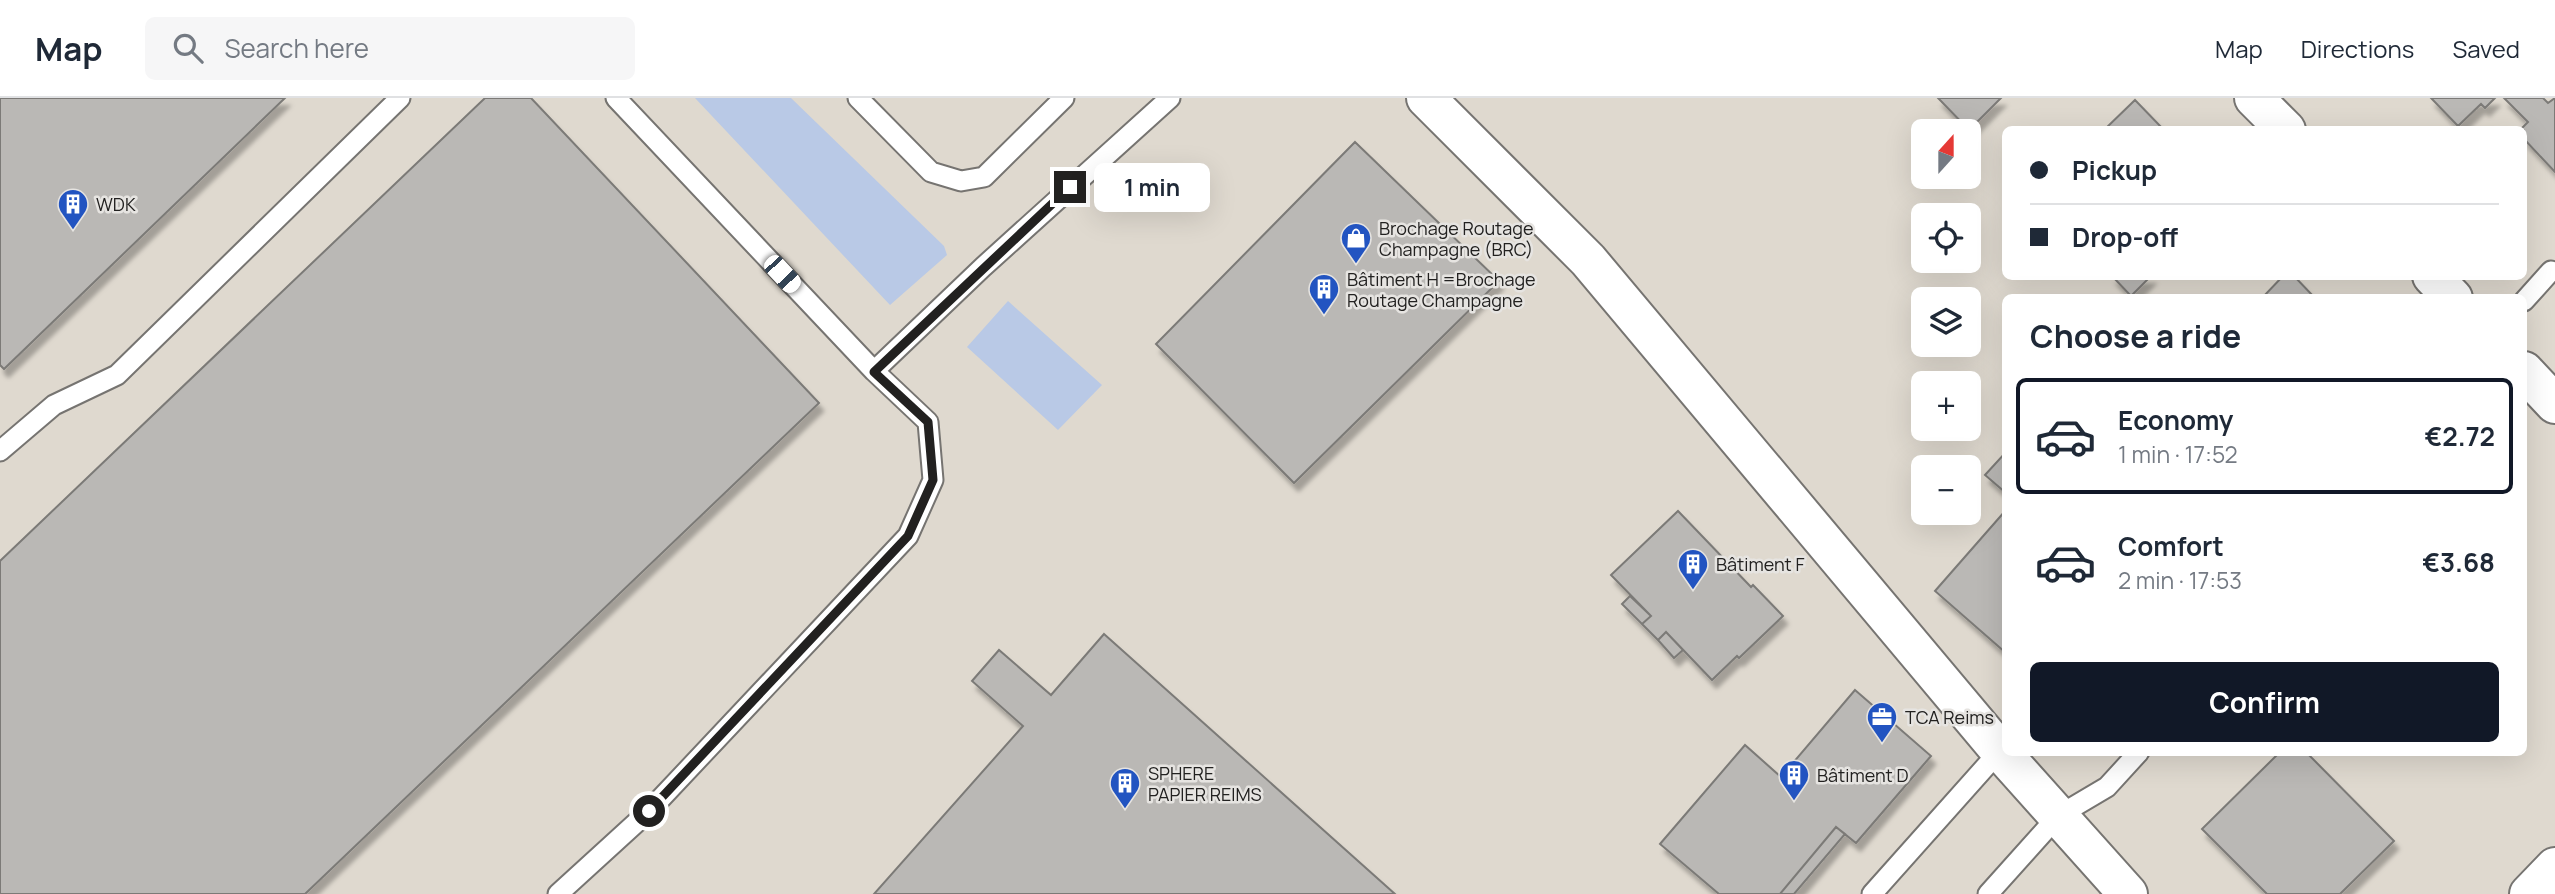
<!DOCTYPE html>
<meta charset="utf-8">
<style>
:root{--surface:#fff;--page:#f6f6f7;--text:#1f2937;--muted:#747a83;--line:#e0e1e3;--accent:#111827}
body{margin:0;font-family:Manrope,sans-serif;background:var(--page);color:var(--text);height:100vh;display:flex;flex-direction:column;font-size:26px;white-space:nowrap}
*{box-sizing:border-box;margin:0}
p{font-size:23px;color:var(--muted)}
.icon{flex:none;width:38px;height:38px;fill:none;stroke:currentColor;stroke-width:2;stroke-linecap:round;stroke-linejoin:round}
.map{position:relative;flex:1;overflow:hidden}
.drawer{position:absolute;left:2002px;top:196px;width:525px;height:462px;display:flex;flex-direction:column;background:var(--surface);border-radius:10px;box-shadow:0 7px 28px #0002}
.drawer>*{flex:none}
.hud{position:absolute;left:2002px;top:28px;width:525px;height:154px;border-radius:10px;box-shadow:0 7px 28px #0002;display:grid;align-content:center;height:154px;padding:0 28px;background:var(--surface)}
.needle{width:46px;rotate:21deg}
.buttons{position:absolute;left:1911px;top:21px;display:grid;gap:14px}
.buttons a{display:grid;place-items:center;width:70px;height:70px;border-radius:10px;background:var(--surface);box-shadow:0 7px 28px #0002;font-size:35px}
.end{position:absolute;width:32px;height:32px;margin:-16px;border:9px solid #222120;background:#fff;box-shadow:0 0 0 4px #fff}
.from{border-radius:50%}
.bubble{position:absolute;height:49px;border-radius:10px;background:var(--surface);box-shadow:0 7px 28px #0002;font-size:23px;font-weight:700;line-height:49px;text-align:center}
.car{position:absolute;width:21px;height:42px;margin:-21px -10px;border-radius:9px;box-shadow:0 0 5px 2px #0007;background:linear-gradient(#fff 24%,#345 0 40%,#fff 0 76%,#345 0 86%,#fff 0)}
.hud b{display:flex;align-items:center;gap:24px;height:66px;font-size:26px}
.hud b+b{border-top:2px solid var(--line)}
.hud i{width:18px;height:18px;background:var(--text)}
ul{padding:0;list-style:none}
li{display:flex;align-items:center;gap:21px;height:116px;margin:0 14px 10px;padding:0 14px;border:4px solid transparent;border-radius:10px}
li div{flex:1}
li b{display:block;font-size:26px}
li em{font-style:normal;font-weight:700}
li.on{border-color:var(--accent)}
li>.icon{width:63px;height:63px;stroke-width:1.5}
h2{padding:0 28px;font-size:32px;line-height:84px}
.button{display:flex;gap:14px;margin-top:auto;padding:14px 28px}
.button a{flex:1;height:80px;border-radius:10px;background:var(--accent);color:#fff;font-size:28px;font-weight:700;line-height:80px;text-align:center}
header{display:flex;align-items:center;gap:42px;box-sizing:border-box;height:98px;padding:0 35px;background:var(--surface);border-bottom:2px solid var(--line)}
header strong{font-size:33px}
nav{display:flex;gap:38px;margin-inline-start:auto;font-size:24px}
.search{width:490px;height:63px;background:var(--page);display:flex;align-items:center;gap:18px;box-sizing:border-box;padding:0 24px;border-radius:10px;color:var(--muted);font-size:26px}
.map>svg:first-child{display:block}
</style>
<header>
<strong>Map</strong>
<div class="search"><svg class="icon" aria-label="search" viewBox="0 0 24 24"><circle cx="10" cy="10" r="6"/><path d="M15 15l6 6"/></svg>Search here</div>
<nav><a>Map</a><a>Directions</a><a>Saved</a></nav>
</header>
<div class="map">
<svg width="2555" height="796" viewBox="0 0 2555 796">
<defs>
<filter id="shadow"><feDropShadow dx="4.5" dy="8" stdDeviation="2" flood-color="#0004"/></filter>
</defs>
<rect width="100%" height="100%" fill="#e6e4e1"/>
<path fill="#dfd9cf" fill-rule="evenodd" d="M0 0H2555V796H0ZM2006 32H2524V178H2006ZM1923 33H1969V79H1923ZM1923 117H1969V163H1923ZM2006 200H2524V654H2006ZM1923 201H1969V247H1923ZM1923 285H1969V331H1923ZM1923 369H1969V415H1923Z"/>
<path fill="#b9c9e6" d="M695 0H791L944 148 947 157 890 207Z
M1008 203 1102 287 1058 332 967 249Z"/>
<path fill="#bab8b5" stroke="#7b7a77" stroke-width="2" filter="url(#shadow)" d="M0 0H285L4 271 0 267Z
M485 0H531L819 305 305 796H0V463Z
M1938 0H2001L1969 32Z
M2431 0H2495L2485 10 2481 6 2458 28Z
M2504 0H2543L2548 5 2555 0V74L2524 41V32H2520L2528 24Z
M2135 2 2164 32H2104Z
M1355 44 1499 183 1294 385 1156 246Z
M2112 178H2151L2131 198Z
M2283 178H2294L2315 200H2262Z
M2006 354V395L1985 377Z
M2006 412V555L1935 493Z
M1678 413 1751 489 1753 487 1783 518 1739 560 1737 558 1712 582 1666 534 1658 542 1642 526 1651 518 1611 477Z
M1630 498 1651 518 1642 526 1622 506Z
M1666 534 1683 552 1674 560 1658 542Z
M1104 536 1395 796H874L1023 628 972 583 999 552 1051 597Z
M1855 592 1931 658 1856 745 1836 729 1780 796H1719L1660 746 1745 647 1781 679Z
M2280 654H2306L2394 743 2340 796H2267L2202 731Z
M1836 729 1845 736 1794 796H1780Z"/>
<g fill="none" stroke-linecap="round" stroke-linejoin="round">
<g stroke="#767471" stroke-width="23">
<path id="lane" d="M858 0 931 74 961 83 984 79 1064 0
M2524 203 2551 173
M874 273 983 169 1170 0
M0 353 54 307 117 277 400 0
M558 796 649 713 908 438 933 382 928 324 874 273 616 0
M1872 796 2004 648
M1988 796 2058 718 2107 689 2139 654"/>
</g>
<g stroke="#767471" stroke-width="42">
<path id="street" d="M1426 0 1588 162 2000 653 2128 796"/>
</g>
<g stroke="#767471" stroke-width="42">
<path id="secondary" d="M2254 0 2286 32
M2432 178 2453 200
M2524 273 2555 306
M2529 796 2555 769"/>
</g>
<use href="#lane" stroke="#fff" stroke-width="19"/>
<use href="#street" stroke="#fff" stroke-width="38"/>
<use href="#secondary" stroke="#fff" stroke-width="38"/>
</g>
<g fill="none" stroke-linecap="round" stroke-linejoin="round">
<path stroke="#222120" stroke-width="9" d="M649 713 908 438 933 382 928 324 874 274 1070 89"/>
</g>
<defs>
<g id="building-pin" transform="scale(1.575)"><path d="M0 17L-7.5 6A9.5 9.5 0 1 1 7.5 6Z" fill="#2254c1" stroke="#e6e4e1"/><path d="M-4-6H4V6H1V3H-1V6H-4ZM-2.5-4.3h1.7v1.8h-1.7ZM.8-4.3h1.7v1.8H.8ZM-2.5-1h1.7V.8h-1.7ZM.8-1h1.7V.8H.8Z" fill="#fff"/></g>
<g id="shop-pin" transform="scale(1.575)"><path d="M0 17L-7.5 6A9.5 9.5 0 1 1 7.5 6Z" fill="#2254c1" stroke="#e6e4e1"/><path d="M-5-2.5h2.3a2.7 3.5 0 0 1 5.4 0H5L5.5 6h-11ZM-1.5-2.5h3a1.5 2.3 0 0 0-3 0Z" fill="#fff"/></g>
<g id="office-pin" transform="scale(1.575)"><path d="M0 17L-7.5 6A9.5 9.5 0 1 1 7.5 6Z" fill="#2254c1" stroke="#e6e4e1"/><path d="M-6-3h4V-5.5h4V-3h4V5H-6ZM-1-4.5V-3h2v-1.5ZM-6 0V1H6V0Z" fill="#fff"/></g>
</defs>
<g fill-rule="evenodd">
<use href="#building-pin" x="73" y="106"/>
<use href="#shop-pin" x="1356" y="140"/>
<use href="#building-pin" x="1324" y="191"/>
<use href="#building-pin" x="1693" y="466"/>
<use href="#office-pin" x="1882" y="619"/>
<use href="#building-pin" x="1794" y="677"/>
<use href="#building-pin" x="1125" y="685"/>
</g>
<g text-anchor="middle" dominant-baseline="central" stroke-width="5" stroke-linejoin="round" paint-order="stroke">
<g font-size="18" fill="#222120" stroke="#e6e4e1" text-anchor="start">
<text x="96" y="106">WDK</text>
<text x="1379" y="130">Brochage Routage<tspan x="1379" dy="21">Champagne (BRC)</tspan></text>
<text x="1347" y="181">Bâtiment H =Brochage<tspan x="1347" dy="21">Routage Champagne</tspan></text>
<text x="1716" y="466">Bâtiment F</text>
<text x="1905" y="619">TCA Reims</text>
<text x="1148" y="675">SPHERE<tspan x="1148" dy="21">PAPIER REIMS</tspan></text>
<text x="1817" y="677">Bâtiment D</text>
</g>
</g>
</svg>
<div class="buttons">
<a><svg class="needle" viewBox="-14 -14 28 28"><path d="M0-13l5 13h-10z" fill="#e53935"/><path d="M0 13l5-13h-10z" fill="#747a83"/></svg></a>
<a><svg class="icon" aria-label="locate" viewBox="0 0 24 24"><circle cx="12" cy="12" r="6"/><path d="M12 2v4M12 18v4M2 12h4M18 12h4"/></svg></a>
<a><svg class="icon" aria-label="layers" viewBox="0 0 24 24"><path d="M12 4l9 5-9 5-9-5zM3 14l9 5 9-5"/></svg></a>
<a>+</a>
<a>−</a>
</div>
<i class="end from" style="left:649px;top:713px"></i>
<i class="end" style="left:1070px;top:89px"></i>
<div class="bubble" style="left:1094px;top:65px;width:116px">1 min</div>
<i class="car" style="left:782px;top:176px;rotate:137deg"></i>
<div class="hud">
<b><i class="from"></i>Pickup</b>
<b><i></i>Drop-off</b>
</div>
<section class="drawer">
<h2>Choose a ride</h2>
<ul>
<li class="on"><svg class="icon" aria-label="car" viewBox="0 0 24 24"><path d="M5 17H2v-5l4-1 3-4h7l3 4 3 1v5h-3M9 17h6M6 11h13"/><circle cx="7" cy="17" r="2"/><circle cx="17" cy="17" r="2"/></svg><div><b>Economy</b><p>1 min · 17:52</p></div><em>€2.72</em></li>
<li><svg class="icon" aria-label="car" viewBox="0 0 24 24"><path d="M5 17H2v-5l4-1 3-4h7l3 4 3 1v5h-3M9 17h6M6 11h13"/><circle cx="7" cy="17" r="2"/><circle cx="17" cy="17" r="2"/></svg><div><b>Comfort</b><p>2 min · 17:53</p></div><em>€3.68</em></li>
</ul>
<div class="button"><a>Confirm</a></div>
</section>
</div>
